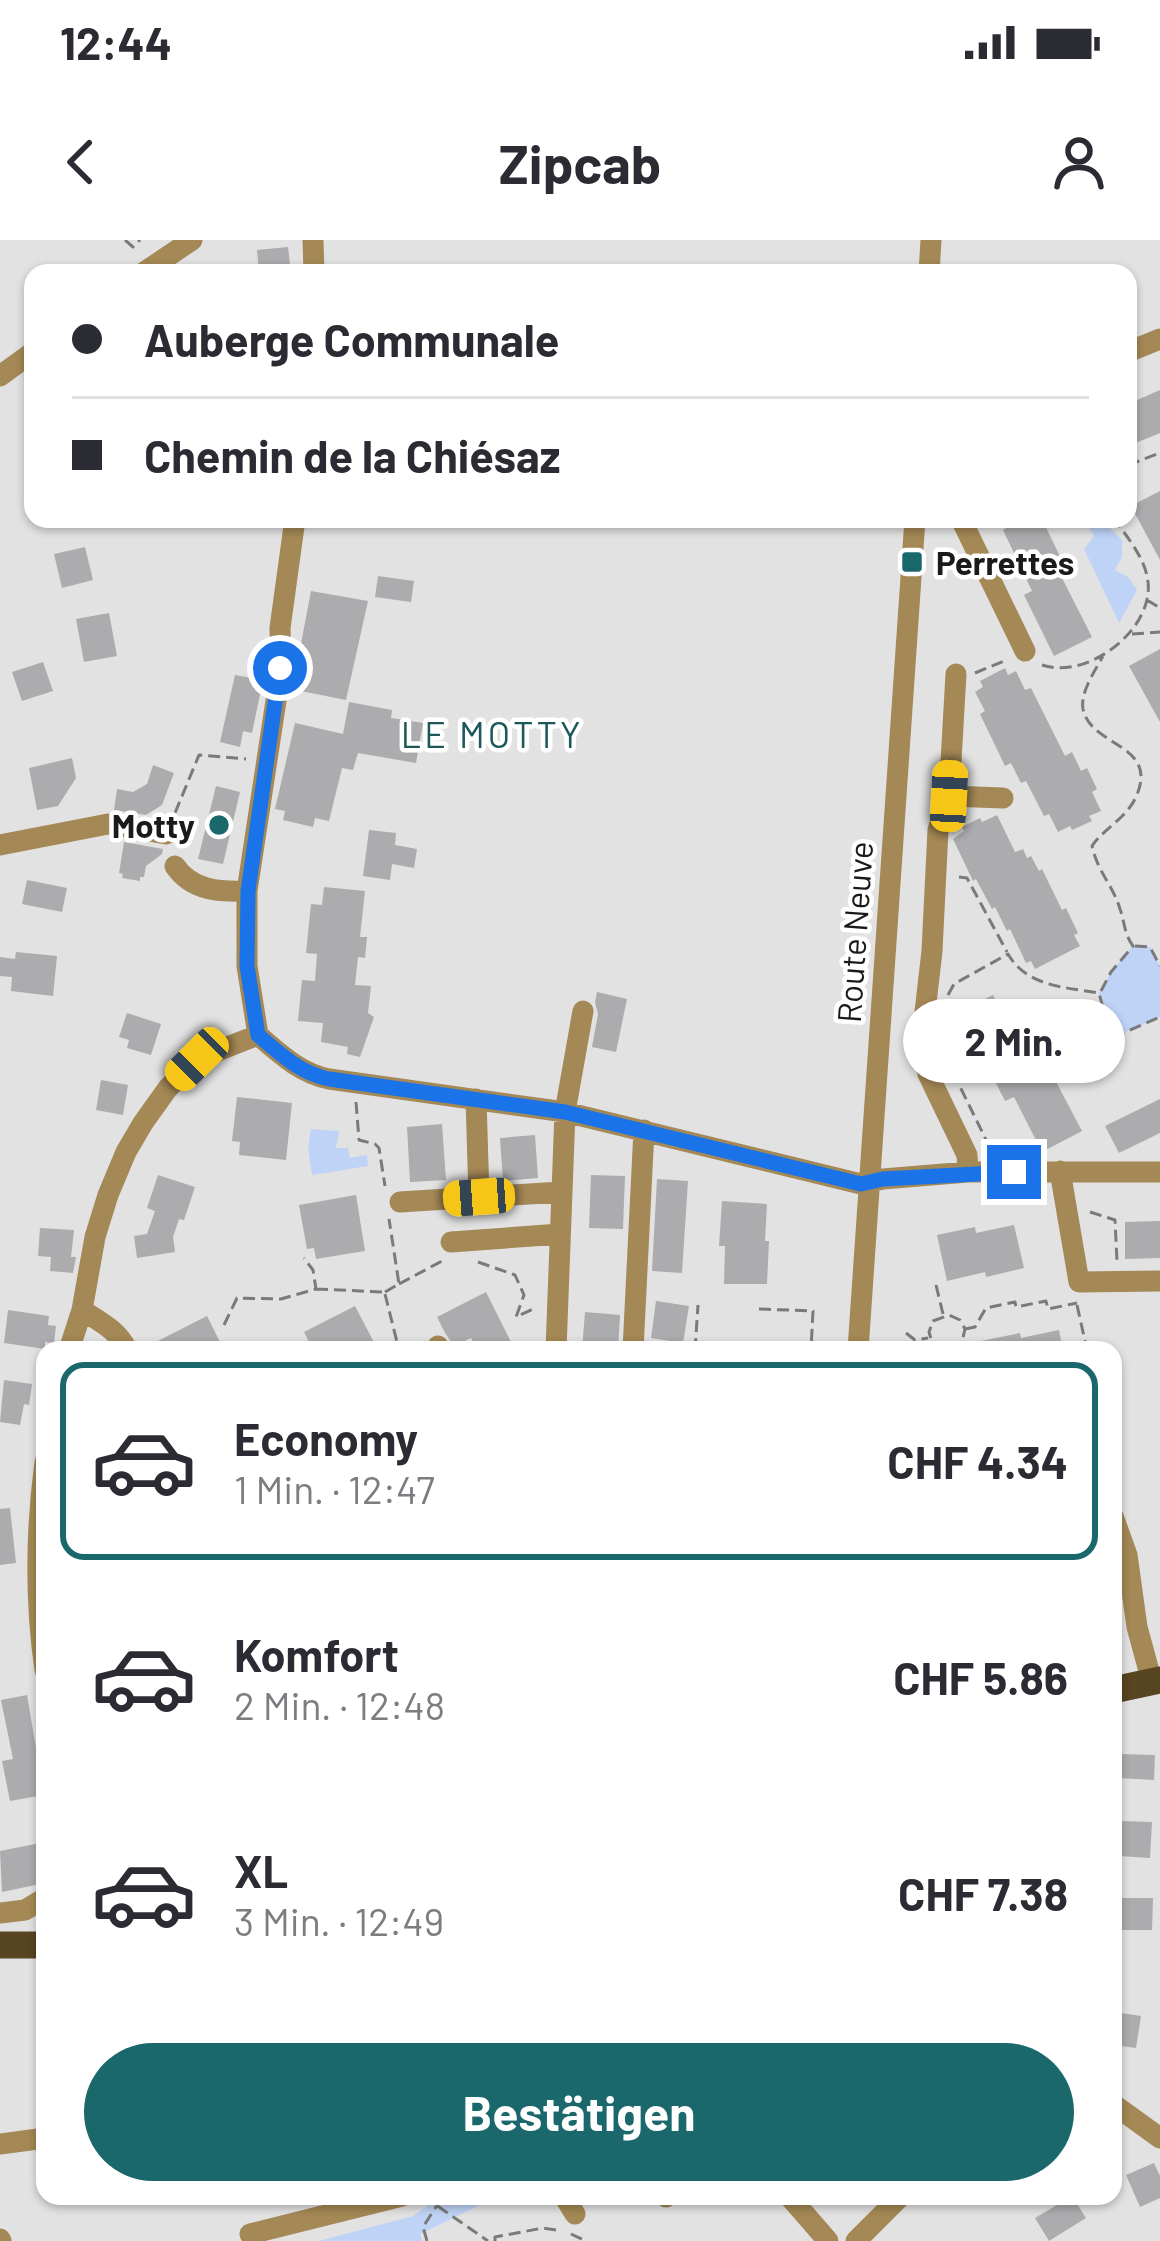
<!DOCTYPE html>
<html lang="de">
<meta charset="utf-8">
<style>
:root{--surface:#fff;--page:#f7f7f7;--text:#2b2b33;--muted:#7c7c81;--line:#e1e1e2;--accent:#1a686b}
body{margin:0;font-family:Barlow,sans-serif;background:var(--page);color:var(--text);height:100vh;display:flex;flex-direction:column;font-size:45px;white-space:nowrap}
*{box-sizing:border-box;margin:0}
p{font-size:39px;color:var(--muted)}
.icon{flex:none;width:66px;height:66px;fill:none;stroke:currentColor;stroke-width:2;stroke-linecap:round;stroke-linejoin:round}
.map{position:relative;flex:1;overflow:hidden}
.drawer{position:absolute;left:36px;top:1101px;width:1086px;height:864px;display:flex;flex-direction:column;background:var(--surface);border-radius:24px;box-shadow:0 3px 9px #0004}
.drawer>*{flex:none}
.banner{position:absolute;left:24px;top:24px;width:1113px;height:264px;border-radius:24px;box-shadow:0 3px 9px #0004;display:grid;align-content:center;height:264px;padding:0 48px;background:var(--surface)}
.end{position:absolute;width:54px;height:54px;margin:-27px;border:15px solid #1a73e8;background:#fff;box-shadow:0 0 0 6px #fff}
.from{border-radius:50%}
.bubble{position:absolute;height:84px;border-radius:42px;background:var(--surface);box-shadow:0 3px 9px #0004;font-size:39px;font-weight:700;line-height:84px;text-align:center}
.car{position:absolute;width:36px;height:72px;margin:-36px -18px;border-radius:15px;box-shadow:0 0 9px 3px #0007;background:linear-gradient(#f5c518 24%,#345 0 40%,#f5c518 0 76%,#345 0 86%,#f5c518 0)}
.banner b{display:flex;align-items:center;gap:42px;height:114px;font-size:45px}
.banner b+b{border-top:3px solid var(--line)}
.banner i{width:30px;height:30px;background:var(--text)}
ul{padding:21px 0 0;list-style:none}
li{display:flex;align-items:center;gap:36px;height:198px;margin:0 24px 18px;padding:0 24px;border:6px solid transparent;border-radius:24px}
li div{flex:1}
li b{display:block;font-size:45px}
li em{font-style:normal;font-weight:700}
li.current{border-color:var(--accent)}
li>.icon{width:108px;height:108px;stroke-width:1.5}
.action{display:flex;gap:24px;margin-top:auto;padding:24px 48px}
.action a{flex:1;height:138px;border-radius:72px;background:var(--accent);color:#fff;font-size:48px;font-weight:700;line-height:138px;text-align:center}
.status{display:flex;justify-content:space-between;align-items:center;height:84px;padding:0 60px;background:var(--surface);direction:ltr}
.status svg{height:33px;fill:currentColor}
header{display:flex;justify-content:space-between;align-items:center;height:156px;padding:0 48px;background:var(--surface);font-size:54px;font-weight:700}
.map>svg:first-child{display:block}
</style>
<div class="status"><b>12:44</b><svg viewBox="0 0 49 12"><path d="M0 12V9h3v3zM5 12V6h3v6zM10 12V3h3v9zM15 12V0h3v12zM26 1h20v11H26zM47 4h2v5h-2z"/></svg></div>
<header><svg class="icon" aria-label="back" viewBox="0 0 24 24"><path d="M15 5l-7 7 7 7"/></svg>Zipcab<svg class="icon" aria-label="person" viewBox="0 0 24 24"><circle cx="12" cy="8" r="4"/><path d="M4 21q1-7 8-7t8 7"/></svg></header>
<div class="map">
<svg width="1160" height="2001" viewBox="0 0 1160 2001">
<rect width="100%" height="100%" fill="#e2e2e3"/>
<path fill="#bfd3f6" d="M1084 279H1101L1122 300V317L1115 330 1128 337 1137 350 1119 383 1084 309 1094 296Z
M1133 706 1150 707 1160 726V777L1121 794 1103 768 1099 753 1111 732Z
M311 889 339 891 336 908H348L350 918 367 915 368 926 312 935 308 908Z
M428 1956H498L420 1994 422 2001H319L413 1976 430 1964Z"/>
<path fill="#acabad" d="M288 7 291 33H259L257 10Z
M1160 150V193L1128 206V164Z
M1160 251V320L1131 266Z
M1002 279H1042L1066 329 1063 340 1092 397 1054 416 1024 355 1032 351 1003 290 1006 288Z
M85 307 93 340 62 348 54 314Z
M378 336 414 341 411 362 375 357Z
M311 351 368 361 346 460 296 450 303 410 300 409Z
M109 373 117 416 84 422 76 379Z
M1160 409V482L1129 426Z
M43 422 53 451 22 461 12 432Z
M1005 428 1008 435 1016 431 1025 450 1031 448 1065 516 1072 512 1081 531 1087 528 1097 549 1092 552 1101 571 1089 576 1092 581 1072 590 1070 586 1058 592 1049 574 1044 576 1026 541 1021 543 1011 523 1005 526 980 474 985 471 975 452 983 447 980 441Z
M235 435 263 440 252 493 243 491 240 507 220 502Z
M349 462 392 470 391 478 423 483 416 523 358 513 353 530 342 528 329 581 315 578 313 587 283 580 285 571 275 569 295 483 343 494Z
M72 518 76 538 58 566 37 570 29 528Z
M153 525 174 533 162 565 146 575 114 570 117 549 133 552 147 544Z
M216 546 240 552 223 624 198 619Z
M997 575 1015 612 1023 609 1027 618 1031 616 1039 631 1042 629 1062 670 1066 668 1078 693 1074 695 1080 706 1035 729 1031 721 1026 723 1010 689 1007 691 995 667 992 669 976 639 973 641 953 599 964 591 962 587 980 578 982 582Z
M369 590 396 593 395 605 417 609 414 628 392 624 390 640 363 636Z
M124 602 163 609 162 614 146 626 144 637H140V641L122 638 123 634 119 633Z
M27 640 67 648 62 672 22 664Z
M324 647 365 651 360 697H367L365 718 358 717 355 745 371 746 368 773 374 777 360 817 347 814 348 807 321 802 323 783 298 781 302 740 315 741 317 714 306 713 311 664 322 665Z
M16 712 57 716 53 756 11 751 12 737 0 736V717L15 719Z
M597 752 627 759 616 812 592 807 598 774 595 762Z
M993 755 1011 791 1021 786 1048 839 1053 836 1082 891 1042 912 1014 857 1005 861 978 808 973 811 954 774Z
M127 773 161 784 151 815 127 808 129 800 119 797Z
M101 840 128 845 123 875 96 870Z
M237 857 292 863 286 920 239 915 240 902 232 901Z
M1160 859V893L1119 913 1105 886Z
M442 884 446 940 410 942 407 887Z
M535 895 538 938 503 941 500 898Z
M158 935 195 947 184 980 179 979 173 997 175 1012 137 1018 134 996 147 994 155 971 147 968Z
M591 935 625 936 623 989 589 988Z
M657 939 688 941 682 1033 652 1031Z
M356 955 365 1011 316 1019 314 1008 307 1009 299 965Z
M722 961 767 964 765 1001H769L767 1044H724L725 1006H719Z
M1160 981V1018L1125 1019V982Z
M1014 985 1024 1028 986 1037 985 1032 947 1041 937 995 975 987 976 993Z
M40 988 74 990 71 1017H76L73 1033 50 1031 51 1017 38 1016Z
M486 1052 515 1110H477L471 1098 454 1106 445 1093 437 1077Z
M656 1061 689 1066 683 1103 651 1098Z
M355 1066 378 1110H313L304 1092Z
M8 1070 49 1076 48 1085 56 1086 54 1103 45 1102V1109L4 1103Z
M585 1072 620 1075 618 1110H582Z
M207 1076 224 1110H142V1109Z
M1059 1090 1063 1110H972L971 1103 1020 1093 1021 1098Z
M4 1140 32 1144 29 1165 24 1164 20 1185 0 1182Z
M10 1268 16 1323 0 1325V1269Z
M27 1455 44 1555 10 1561 2 1521 13 1519 1 1460Z
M1119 1514 1155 1515 1154 1540 1118 1538Z
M1121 1581 1152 1582 1150 1618 1119 1616Z
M45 1602V1643L2 1652 0 1611Z
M1113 1658H1153L1152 1690H1113Z
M1115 1772 1141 1776 1136 1808 1113 1805Z
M1154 1923 1160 1936V1958L1140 1967 1126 1935Z
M1072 1956 1086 1978 1049 2001 1035 1978Z"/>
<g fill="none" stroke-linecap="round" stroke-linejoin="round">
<path stroke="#7a7a7b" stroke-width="3" stroke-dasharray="12 6" stroke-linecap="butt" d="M125 0 133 7 140 0
M1128 225 1160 213
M1147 360 1160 368
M1132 394 1160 392
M1042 425C1089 441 1159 386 1147 336 1143 316 1126 295 1114 279
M975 433 1004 421
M175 573 199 515 246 519
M959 637 967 638 1007 712
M1135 706 1150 707 1160 726
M1101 751 1111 732 1133 706C1124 694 1125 683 1120 669 1113 645 1098 633 1092 606 1105 587 1126 579 1136 557 1160 503 1091 508 1083 469 1080 452 1095 431 1103 416
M948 755 954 744 1008 714C1027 747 1065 747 1099 753L1103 768 1121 794 1160 777
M945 816 991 910
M356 862 359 900 375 904 379 908 385 946
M1090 972 1115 980 1117 1021
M478 1022 515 1035 524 1055 516 1077 535 1068
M399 1044 442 1021
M936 1045 943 1074
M316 1049 383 1052
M385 1052 399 1044 389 979
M385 1054 399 1110
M1077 1065 1087 1110
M759 1069 813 1071 811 1110
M224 1085 237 1058 281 1059 316 1049 313 1030 304 1018
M965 1089 975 1087 986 1068 1015 1062 1016 1067 1046 1061 1048 1069 1077 1063
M906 1093 915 1100 928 1098
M695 1110 698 1065
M943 1110 932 1103 929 1092 933 1081 949 1075 960 1080 965 1089 962 1102 950 1110
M423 1956 488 2001
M571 1994 586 2001
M427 2001 423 1987 443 1956
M495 2001V1997L543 1988 562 1991"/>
<path stroke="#a48855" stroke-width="21" d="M313 0 314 33
M143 33 192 0
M929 33 931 0
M1128 112 1160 99
M0 136 33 112
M295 279 280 388 281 428 247 651V726L258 795C280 814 300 833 329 839L565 872 861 944 883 939 968 932H1160
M961 279 1025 411
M956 434 949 556 938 590 932 711 925 772 924 810 928 834 967 915 968 932
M949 556 1003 558
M0 605 108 584 166 594
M175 626C192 651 220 652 247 651
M476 859 479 957 562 952
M1060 931 1079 1042 1160 1041
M400 962 479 957
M451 1002 560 994
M82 1070C99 1081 119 1091 127 1110
M438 1106 440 1110
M69 1110 82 1070 95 997 108 955 126 912 143 883 168 848 197 819 258 795
M556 1110 565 872 583 771
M633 1110 644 890
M858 1110 915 279
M45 1222C36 1290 35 1361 45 1430
M1113 1276 1127 1315 1137 1387 1152 1442
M0 1673 25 1670 45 1658
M1113 1864 1160 1898
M0 1904 45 1898
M564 1956 575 1974
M666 1956V1957
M789 1956 828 2001
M250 1994 402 1956
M0 1999 1 2001
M856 2001 901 1956"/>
<path stroke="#574420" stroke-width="27" d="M1113 1450 1160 1440
M0 1705H45"/>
</g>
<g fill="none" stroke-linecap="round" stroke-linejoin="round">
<path stroke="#1a73e8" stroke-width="15" d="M280 428 248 651 247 726 258 795C280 814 300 833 329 839L565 872 861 944 883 939 1014 932"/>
</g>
<g fill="#1a686b" stroke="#fff" stroke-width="4.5">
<rect x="900" y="310" width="24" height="24" rx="6"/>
<circle cx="219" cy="585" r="12"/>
</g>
<g text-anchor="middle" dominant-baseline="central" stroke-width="9" stroke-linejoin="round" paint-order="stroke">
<g font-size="33" font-weight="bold" fill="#1a1a1b" stroke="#fff" text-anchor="start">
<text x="936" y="322">Perrettes</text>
<text x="195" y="585" text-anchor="end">Motty</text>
</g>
<g font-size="33" fill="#1a1a1b" stroke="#fff">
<text transform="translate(854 692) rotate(-86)">Route Neuve</text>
</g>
<g font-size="36" letter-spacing="3" fill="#1c575a" stroke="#fff">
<text x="492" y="493">LE MOTTY</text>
</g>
</g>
</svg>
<i class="end from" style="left:280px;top:428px"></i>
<i class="end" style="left:1014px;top:932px"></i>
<div class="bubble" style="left:903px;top:759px;width:222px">2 Min.</div>
<i class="car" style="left:949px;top:556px;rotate:3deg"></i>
<i class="car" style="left:197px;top:819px;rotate:225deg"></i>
<i class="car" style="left:479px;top:957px;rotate:266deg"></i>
<div class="banner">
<b><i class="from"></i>Auberge Communale</b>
<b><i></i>Chemin de la Chiésaz</b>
</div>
<section class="drawer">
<ul>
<li class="current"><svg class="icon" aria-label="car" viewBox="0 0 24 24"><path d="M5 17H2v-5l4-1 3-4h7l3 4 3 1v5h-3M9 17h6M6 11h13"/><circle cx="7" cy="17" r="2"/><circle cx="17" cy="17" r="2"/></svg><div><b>Economy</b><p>1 Min. · 12:47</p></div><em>CHF 4.34</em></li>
<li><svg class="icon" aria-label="car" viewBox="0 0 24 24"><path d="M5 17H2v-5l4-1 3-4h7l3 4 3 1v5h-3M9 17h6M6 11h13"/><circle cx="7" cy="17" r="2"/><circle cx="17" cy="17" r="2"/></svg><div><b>Komfort</b><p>2 Min. · 12:48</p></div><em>CHF 5.86</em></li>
<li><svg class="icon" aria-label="car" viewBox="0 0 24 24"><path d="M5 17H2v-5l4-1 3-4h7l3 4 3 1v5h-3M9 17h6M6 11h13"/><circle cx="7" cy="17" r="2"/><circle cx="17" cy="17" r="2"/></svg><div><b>XL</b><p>3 Min. · 12:49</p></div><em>CHF 7.38</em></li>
</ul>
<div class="action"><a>Bestätigen</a></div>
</section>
</div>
